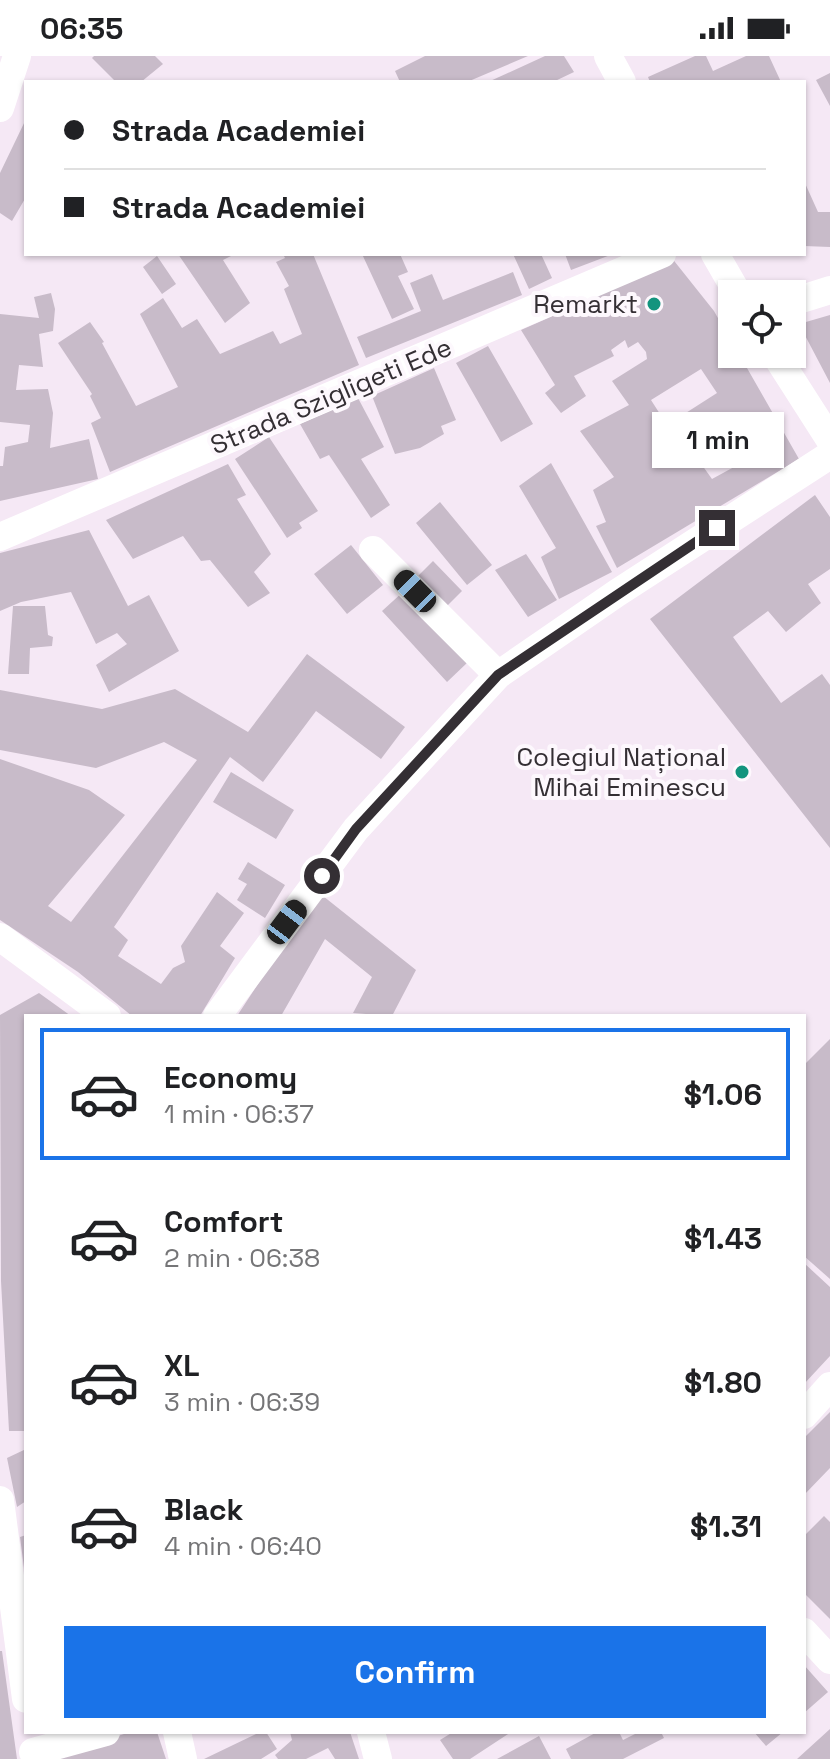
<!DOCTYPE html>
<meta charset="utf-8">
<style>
:root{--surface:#fff;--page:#f6f6f6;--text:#202124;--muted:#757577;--line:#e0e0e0;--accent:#1a73e8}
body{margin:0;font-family:"Space Grotesk",sans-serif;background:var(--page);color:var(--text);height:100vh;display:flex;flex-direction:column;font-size:30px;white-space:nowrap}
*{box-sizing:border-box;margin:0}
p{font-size:26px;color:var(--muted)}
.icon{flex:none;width:44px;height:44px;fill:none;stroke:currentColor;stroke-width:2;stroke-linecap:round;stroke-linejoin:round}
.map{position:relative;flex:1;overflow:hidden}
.sheet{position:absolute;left:24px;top:958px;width:782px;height:720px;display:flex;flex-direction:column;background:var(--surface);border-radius:0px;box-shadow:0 2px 6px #0004}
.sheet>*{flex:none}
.banner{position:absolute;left:24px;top:24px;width:782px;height:176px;border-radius:0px;box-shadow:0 2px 6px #0004;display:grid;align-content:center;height:176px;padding:0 40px;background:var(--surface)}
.tools{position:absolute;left:718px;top:224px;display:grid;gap:16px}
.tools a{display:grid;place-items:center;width:88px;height:88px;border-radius:0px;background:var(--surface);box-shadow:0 2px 6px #0004;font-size:40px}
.end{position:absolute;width:36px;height:36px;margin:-18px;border:10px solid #342f34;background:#fff;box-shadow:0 0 0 4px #fff}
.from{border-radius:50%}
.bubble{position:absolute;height:56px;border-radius:0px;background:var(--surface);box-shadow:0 2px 6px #0004;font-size:26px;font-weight:700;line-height:56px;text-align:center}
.car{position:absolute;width:24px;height:48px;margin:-24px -12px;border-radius:10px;box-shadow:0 0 6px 2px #0007;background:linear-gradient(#222 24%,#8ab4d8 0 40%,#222 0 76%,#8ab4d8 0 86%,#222 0)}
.banner b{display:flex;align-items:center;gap:28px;height:76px;font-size:30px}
.banner b+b{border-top:2px solid var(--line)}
.banner i{width:20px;height:20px;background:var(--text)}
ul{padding:14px 0 0;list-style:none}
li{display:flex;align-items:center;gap:24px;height:132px;margin:0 16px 12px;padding:0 24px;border:4px solid transparent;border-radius:0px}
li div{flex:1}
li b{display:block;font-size:30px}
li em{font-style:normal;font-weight:700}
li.selected{border-color:var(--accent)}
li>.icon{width:72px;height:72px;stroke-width:1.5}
.cta{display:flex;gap:16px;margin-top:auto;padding:16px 40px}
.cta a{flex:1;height:92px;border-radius:0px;background:var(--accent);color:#fff;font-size:32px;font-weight:700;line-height:92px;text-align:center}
.status{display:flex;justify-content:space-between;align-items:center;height:56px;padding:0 40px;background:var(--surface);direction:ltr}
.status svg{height:22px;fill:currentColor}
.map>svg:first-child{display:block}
</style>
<div class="status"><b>06:35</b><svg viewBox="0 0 49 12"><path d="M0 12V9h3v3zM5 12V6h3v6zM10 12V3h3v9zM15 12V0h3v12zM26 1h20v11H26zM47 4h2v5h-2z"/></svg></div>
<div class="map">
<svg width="830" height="1703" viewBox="0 0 830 1703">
<rect width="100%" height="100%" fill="#f5e8f5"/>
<path fill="#c8bbc9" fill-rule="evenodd" d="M94 0H155L163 8 141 26H116L92 2Z
M425 0H528L467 26H400L395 15Z
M545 0H564L574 16 553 26H488Z
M695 0H706L713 15 746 0H769L781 26H650L648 21Z
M830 17V50L816 24Z
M26 63V141L12 165 0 157V117Z
M804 125 818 156H830V191L804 190Z
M178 198H235L223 204 250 247 225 267Z
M283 198H313L359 309 110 416 91 367 101 362 90 340 92 338 58 287 90 266 104 286 102 287 136 350 178 331 140 258 163 242 182 272 197 263 220 298 273 275 280 288 302 278 284 233 289 230 276 206 285 202Z
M362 198H400L408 216 398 220 414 253 392 263Z
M513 198H541L552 222 529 233Z
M565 198H613L571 214Z
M157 200 176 228 162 238 143 211Z
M671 201 714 255 732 287V298H739L799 403 617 512 596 470 606 466 593 434 614 421 580 375 629 349 612 325 647 303 646 296 638 286 628 292 625 284 611 294 614 300 574 320 586 340 561 357 545 337 555 329 521 274 596 241ZM701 313 717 337 667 369 651 344ZM723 363 744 395 730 403 734 411 712 423 702 409 710 403 693 381Z
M513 216 522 239 366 302 357 281 421 255 410 227 432 218 443 244Z
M51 237 55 253 53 275 39 278 43 311 19 309 16 334 48 333 53 357 50 392 89 383 98 423 0 445V410H3L5 391 28 386 30 369 0 366V258L39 262 34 241Z
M830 259V327L799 268Z
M488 290 533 368 501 386 456 307Z
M434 312 456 364 441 370 444 378 420 392 395 398 372 340Z
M358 342 384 391 361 403 390 449 371 462 329 399 320 403 300 368Z
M269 381 318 455 299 467 302 472 287 482 235 403Z
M551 407 612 516 559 543 541 501 556 492 519 430Z
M228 408 246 439 237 443 271 498 254 516 270 537 248 551 210 504 201 505 183 480 133 503 106 464Z
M815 439 830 461V513L808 528 821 547 786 576 768 555 733 581 781 647 822 618 830 629V792L650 563Z
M440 446 492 509 467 529 416 467Z
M89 474 128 550 149 539 179 595 109 636 96 609 127 588 117 577 96 588 71 536 21 546 0 555V497Z
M351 489 383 529 347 558 314 518Z
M526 498 557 544 528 561 495 514Z
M433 505 462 535 444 553 415 523Z
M404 535 468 606 447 626 382 555Z
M13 550H45L48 579 53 581 52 590 30 592 29 618H8Z
M307 598 405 671 381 703 316 655 263 726 230 701 114 871 128 884 118 900 161 928 173 912 185 906 181 890 217 836 244 857 220 890 235 902 200 960H132L78 916 0 864V703L89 734 125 759 48 850 71 866 197 704 164 686 96 712 0 694V634L102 653 175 633 248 676Z
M231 716 294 754 276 783 213 746Z
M248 806 285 829 265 862 237 844 247 828 238 823Z
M318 836 416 914 392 960 353 957 372 921 325 883 281 960H237Z
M39 937 71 960H26V1375H9L1 1225 0 959Z
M830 983V1223L804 1200V1009Z
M804 1207 830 1231V1300L804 1328Z
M830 1356V1412L804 1439V1382Z
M26 1393V1445L17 1451 7 1402Z
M824 1460 830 1466V1563L804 1537V1476L806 1478Z
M26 1479V1512H24L20 1481Z
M0 1595H2L17 1703H0Z
M804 1609 828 1636 804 1657Z
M830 1673V1703H797Z
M130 1676H157L166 1703H48Z
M260 1676H266L277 1693 261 1703H204Z
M290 1676H350L359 1703H335L328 1692 306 1703H278L275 1699 292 1684Z
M453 1676H511L470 1703H453L440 1684Z
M597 1676H619L623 1684 639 1676H661L664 1682 623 1703H571L566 1693Z
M754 1676H783L766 1690Z
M539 1680 551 1703H497Z"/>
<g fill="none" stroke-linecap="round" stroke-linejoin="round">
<path stroke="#fff" stroke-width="28" d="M608 0 622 26
M0 52 17 0
M715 198 738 238
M792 246 830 234
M775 298 830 384
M0 481 662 198
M373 494 498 619
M0 881 107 960
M217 960 356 773 498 619 617 537 830 399
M804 1359 830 1330
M0 1444 26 1643
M804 1576 830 1604
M177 1676 183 1703
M371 1676 378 1703
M33 1696 106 1676"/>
</g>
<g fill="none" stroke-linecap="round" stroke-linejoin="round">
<path stroke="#342f34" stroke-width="10" d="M322 820 356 773 498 619 717 472"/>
</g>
<g fill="#13947e" stroke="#fdf8fd" stroke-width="3">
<circle cx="654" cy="248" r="8"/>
<circle cx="742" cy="716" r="8"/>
</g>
<g text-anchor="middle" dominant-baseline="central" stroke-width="8" stroke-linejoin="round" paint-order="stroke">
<g font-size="26" fill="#342f34" stroke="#fdf8fd" text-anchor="end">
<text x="638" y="248">Remarkt</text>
<text x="726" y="701">Colegiul Național<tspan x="726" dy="30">Mihai Eminescu</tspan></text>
</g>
<g font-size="26" fill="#342f34" stroke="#fdf8fd">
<text transform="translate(331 340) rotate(-23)">Strada Szigligeti Ede</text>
</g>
</g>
</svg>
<div class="tools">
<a><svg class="icon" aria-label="locate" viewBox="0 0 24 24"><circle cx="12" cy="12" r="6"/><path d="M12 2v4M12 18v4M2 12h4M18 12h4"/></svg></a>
</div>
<i class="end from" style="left:322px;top:820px"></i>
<i class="end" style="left:717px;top:472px"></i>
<div class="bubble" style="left:652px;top:356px;width:132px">1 min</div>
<i class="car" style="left:415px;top:535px;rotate:315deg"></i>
<i class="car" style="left:287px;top:866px;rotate:37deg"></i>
<div class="banner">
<b><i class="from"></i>Strada Academiei</b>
<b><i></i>Strada Academiei</b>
</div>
<section class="sheet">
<ul>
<li class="selected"><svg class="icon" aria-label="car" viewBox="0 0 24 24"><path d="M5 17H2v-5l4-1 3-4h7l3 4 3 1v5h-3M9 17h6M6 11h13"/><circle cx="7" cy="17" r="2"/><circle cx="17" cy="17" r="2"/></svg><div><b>Economy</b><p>1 min · 06:37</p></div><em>$1.06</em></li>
<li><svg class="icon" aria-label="car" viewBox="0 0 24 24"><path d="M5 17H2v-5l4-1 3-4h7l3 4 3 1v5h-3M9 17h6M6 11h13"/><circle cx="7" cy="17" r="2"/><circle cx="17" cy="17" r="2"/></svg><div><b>Comfort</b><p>2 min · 06:38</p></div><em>$1.43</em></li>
<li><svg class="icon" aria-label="car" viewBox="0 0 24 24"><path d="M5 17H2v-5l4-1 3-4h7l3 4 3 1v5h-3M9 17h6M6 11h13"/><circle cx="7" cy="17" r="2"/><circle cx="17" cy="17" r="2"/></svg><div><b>XL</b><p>3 min · 06:39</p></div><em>$1.80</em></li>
<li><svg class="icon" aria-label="car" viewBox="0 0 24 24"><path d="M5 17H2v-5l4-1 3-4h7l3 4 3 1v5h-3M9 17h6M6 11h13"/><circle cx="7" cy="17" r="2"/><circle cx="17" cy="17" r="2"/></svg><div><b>Black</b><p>4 min · 06:40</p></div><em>$1.31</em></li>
</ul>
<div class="cta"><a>Confirm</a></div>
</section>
</div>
